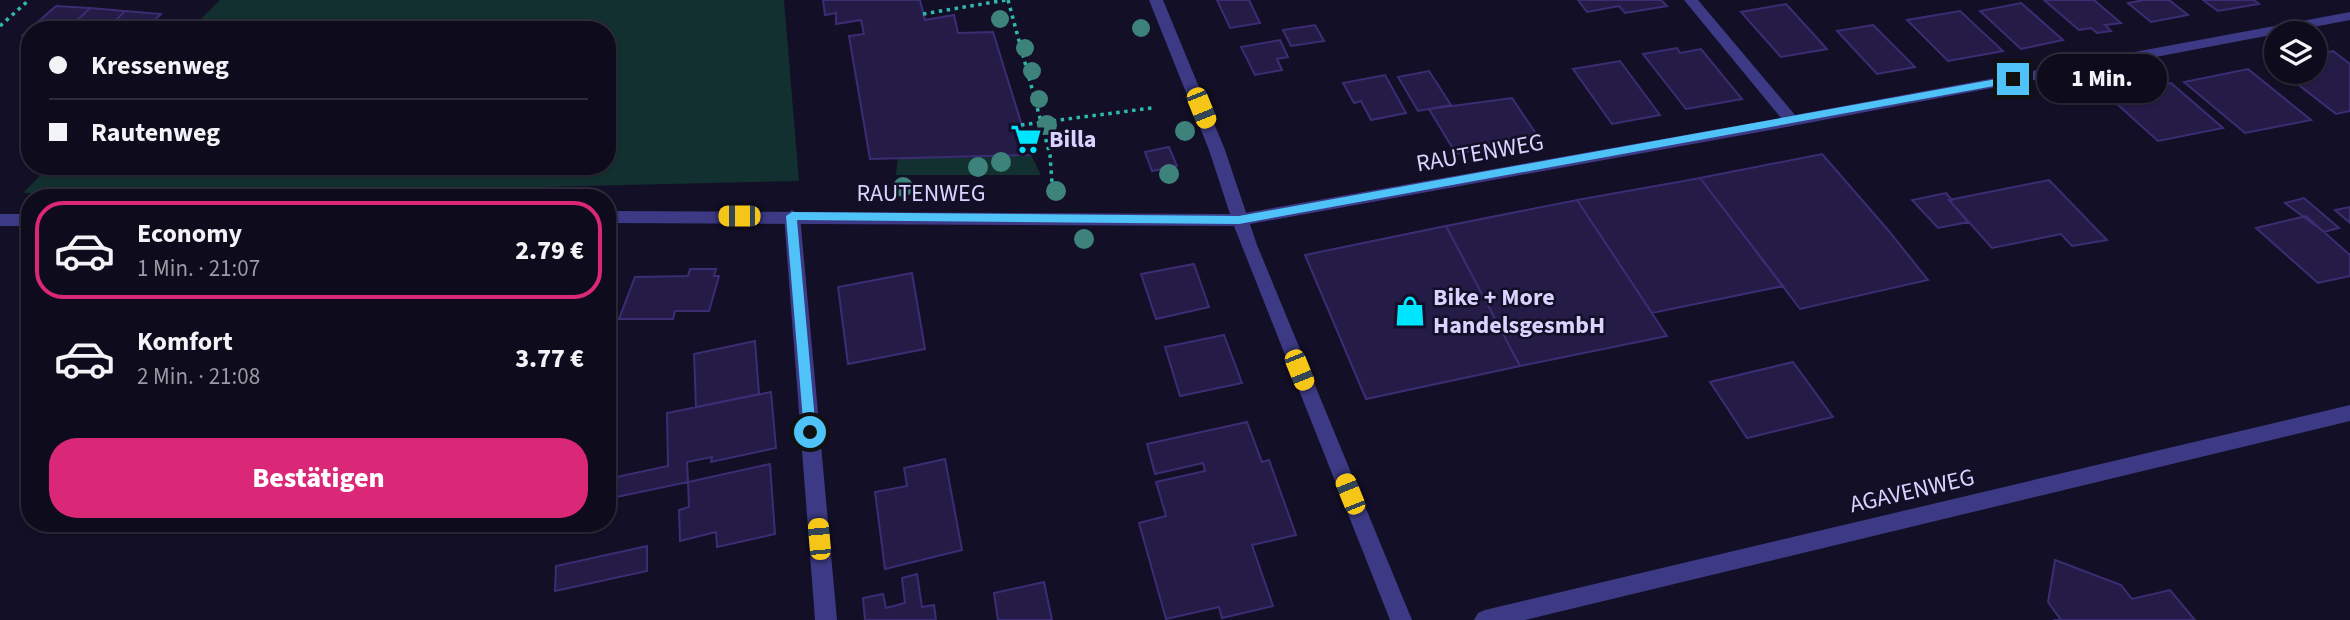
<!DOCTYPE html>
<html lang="de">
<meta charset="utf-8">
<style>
:root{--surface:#0e0b1c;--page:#1c1929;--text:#f1f3f6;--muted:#9b9ba3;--line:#2e2b3b;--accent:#db2777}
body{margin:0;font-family:"Source Sans 3",sans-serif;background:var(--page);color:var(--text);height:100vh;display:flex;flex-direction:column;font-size:26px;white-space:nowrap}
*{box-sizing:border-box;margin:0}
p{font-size:23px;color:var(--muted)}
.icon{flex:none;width:38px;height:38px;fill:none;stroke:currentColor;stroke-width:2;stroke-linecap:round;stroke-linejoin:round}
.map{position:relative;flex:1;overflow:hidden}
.panel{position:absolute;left:21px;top:189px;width:595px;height:343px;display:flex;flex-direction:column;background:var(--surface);border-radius:28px;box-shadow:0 2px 5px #0004,0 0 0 2px var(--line)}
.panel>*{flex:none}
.banner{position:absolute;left:21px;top:21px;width:595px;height:154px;border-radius:28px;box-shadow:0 2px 5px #0004,0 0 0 2px var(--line);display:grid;align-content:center;height:154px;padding:0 28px;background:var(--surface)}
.fabs{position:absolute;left:2264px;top:21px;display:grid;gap:14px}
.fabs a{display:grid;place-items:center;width:63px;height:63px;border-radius:50%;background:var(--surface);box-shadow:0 2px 5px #0004,0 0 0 2px var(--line);font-size:35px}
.end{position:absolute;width:32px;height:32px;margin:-16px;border:9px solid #4fc3f7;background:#111;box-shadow:0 0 0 4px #111}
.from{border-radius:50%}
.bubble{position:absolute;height:49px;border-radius:24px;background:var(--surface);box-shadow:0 2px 5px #0004,0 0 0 2px var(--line);font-size:23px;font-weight:800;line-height:49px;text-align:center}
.car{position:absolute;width:21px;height:42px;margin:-21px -10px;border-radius:9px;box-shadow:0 0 5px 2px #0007;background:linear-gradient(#f5c518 24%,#345 0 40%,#f5c518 0 76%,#345 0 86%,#f5c518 0)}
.banner b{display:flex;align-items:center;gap:24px;height:66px;font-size:26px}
.banner b+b{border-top:2px solid var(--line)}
.banner i{width:18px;height:18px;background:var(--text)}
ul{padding:12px 0 0;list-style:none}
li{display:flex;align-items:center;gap:21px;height:98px;margin:0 14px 10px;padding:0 14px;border:4px solid transparent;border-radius:28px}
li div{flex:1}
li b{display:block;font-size:26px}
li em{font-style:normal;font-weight:800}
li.current{border-color:var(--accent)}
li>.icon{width:63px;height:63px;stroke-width:1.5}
.primary-button{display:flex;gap:14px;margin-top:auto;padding:14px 28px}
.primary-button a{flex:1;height:80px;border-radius:28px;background:var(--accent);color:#fff;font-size:28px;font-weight:800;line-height:80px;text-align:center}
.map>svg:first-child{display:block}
</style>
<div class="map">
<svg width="2350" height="620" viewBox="0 0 2350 620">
<rect width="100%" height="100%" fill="#130f26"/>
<path fill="#12302f" d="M220 0H784L799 181 407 190 23 193 50 166H607V30H190Z
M1031 155 1041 175H896L898 156 955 158Z"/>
<path fill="#241b47" stroke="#3b2d73" stroke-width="2" d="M823 0H920L925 20 954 15 958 33 993 32 1031 155 870 159 849 36 864 34 861 20 836 24V13L825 15Z
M1217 0H1249L1260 23 1230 28Z
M1578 0H1661L1667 6 1625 13 1619 6 1587 12Z
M2044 0H2094L2121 23 2105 25 2111 31 2097 33 2091 28 2079 30Z
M2144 0H2169L2188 15 2151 22 2128 3Z
M2203 0H2254L2259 4 2218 11Z
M2021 3 2063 40 2021 49 1980 11Z
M1786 4 1827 49 1781 57 1741 12Z
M56 6 90 8 67 30H30V35H23Z
M90 8 125 11 106 30H67Z
M125 11 161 14 144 30H106Z
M1960 11 2003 51 1948 61 1907 20Z
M1315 25 1324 41 1291 46 1283 30Z
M1873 25 1915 67 1877 74 1837 31Z
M1280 40 1288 57 1277 59 1282 70 1255 75 1241 47Z
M1677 48 1680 53 1701 49 1742 99 1686 109 1643 54Z
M2333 51 2350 64V111L2336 114 2282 72H2315V55Z
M1620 61 1660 115 1612 124 1573 69Z
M2248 69 2311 120 2245 133 2184 82Z
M1429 71 1451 105 1418 111 1398 77Z
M1385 75 1406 113 1371 120 1361 101 1354 103 1343 83Z
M2171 83 2223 128 2158 141 2107 95Z
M1512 98 1539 138 1456 154 1429 109Z
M1169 147 1177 166 1152 171 1145 152Z
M1822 154 1888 230 1928 280 1800 309 1700 178Z
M1700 178 1783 286 1652 313 1577 200Z
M2049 180 2107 240 2072 246 2061 234 1992 248 1949 200Z
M1946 193 1952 200H1949L1968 222 1938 228 1912 200Z
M2304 198 2339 228 2324 232 2285 203Z
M1577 200 1667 336 1520 366 1446 226Z
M2350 207V223L2335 210Z
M2306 216 2350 255V276L2318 283 2256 228Z
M1446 226 1520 366 1366 399 1305 255Z
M1194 264 1209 307 1156 319 1141 274Z
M690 269H716L714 276H719L709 311H675L673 319H619L635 277 688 276Z
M912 273 925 349 848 364 838 287Z
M1224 335 1242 383 1180 396 1165 347Z
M755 341 759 394 696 407 694 354Z
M1793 362 1833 417 1747 438 1710 382Z
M771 392 776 448 711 462 712 457 687 462 688 482 607 499V479L668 466 667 413Z
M1247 422 1262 462 1269 460 1296 535 1252 545 1273 606 1222 618 1219 607 1166 619 1139 523 1166 516 1156 482 1205 471 1203 463 1155 474 1147 444Z
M945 459 962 550 885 569 875 492 907 486 904 468Z
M770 464 775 534 717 547 716 532 680 541 679 510 689 507 688 482Z
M647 546V571L555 591 556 566Z
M2055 560 2121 585 2132 599 2170 590 2195 620H2053H2061L2048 602Z
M917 574 922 607 934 605 936 620H865L863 598 883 594 886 608 905 603 902 578Z
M1044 582 1052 620H998L994 593Z"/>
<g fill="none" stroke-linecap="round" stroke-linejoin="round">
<path stroke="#2fb8b0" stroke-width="3.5" stroke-dasharray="3.5 4.5" stroke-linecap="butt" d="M1008 0 1050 155 1052 183
M923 14 1006 0
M0 26 29 0
M1021 125 1152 108"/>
<path fill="#3d3a85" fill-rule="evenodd" d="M1684 0H1698L1795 115 2350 12V20L1792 126 1239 226 1231 220 1239 214 1781 118Z
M792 210 800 216 837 620H815L784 216Z
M2350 405V421L1525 620H1474L1478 613 1485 610Z"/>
<path fill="#3d3a85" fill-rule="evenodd" d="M1149 0H1163L1225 150 1257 245 1412 620H1390L1234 226 607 223V211L1230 214 1209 150Z
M0 214H30V226H0Z"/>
</g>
<g fill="#3d827b">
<circle cx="1000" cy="19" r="9"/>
<circle cx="1141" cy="28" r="9"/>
<circle cx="1025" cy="48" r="9"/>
<circle cx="1032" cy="71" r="9"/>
<circle cx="1039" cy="99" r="9"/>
<circle cx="1047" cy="125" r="10"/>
<circle cx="1185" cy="131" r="10"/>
<circle cx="1001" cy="162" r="10"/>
<circle cx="978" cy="167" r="10"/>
<circle cx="1169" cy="174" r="10"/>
<circle cx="903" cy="187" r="10"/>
<circle cx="1056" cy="191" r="10"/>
<circle cx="1084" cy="239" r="10"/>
</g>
<path fill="#4fc3f7" d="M2013 76 2016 82 1239 224 797 220 816 432 810 437 804 432 786 216 792 212 1239 216Z"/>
<defs>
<g id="supermarket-bare" transform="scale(2.415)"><path d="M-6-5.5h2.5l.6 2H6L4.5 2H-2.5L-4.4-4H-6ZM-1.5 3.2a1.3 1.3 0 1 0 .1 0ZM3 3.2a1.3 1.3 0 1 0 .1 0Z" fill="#00e5ff" stroke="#130f26" stroke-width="2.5" paint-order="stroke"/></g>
<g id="shop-bare" transform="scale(2.415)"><path d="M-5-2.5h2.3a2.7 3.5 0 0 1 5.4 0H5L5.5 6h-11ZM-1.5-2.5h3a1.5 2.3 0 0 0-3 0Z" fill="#00e5ff" stroke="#130f26" stroke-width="2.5" paint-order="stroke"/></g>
</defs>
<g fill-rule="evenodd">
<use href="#supermarket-bare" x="1026" y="139"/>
<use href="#shop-bare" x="1410" y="311"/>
</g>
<g text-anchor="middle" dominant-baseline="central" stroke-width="5" stroke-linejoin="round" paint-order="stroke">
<g font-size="24" font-weight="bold" fill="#d9d4ff" stroke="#130f26" text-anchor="start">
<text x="1049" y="139">Billa</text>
<text x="1433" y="297">Bike + More<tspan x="1433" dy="28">HandelsgesmbH</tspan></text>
</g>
<g font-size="24" fill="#d9d4ff" stroke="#130f26">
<text transform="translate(1480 153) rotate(-10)">RAUTENWEG</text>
<text x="921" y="193">RAUTENWEG</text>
<text transform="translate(1912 491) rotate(-13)">AGAVENWEG</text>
</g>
</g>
</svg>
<div class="fabs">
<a><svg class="icon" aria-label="layers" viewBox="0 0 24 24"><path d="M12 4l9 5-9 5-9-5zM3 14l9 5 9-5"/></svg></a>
</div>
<i class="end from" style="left:810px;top:432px"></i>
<i class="end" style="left:2013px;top:79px"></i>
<div class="bubble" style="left:2037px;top:54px;width:130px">1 Min.</div>
<i class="car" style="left:1201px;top:108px;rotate:158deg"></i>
<i class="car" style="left:739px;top:216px;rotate:270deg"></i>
<i class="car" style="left:1299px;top:370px;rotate:158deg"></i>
<i class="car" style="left:1350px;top:494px;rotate:338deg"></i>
<i class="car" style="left:819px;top:539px;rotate:355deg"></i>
<div class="banner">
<b><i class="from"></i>Kressenweg</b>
<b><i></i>Rautenweg</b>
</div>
<section class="panel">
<ul>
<li class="current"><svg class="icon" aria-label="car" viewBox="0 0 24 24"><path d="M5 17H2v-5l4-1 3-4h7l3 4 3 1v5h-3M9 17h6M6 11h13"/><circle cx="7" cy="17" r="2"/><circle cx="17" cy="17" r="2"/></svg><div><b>Economy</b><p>1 Min. · 21:07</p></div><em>2.79 €</em></li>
<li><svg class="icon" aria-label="car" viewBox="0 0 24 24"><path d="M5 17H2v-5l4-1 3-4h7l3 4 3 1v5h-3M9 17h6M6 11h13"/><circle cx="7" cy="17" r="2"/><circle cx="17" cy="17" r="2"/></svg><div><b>Komfort</b><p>2 Min. · 21:08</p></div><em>3.77 €</em></li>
</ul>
<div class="primary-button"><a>Bestätigen</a></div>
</section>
</div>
